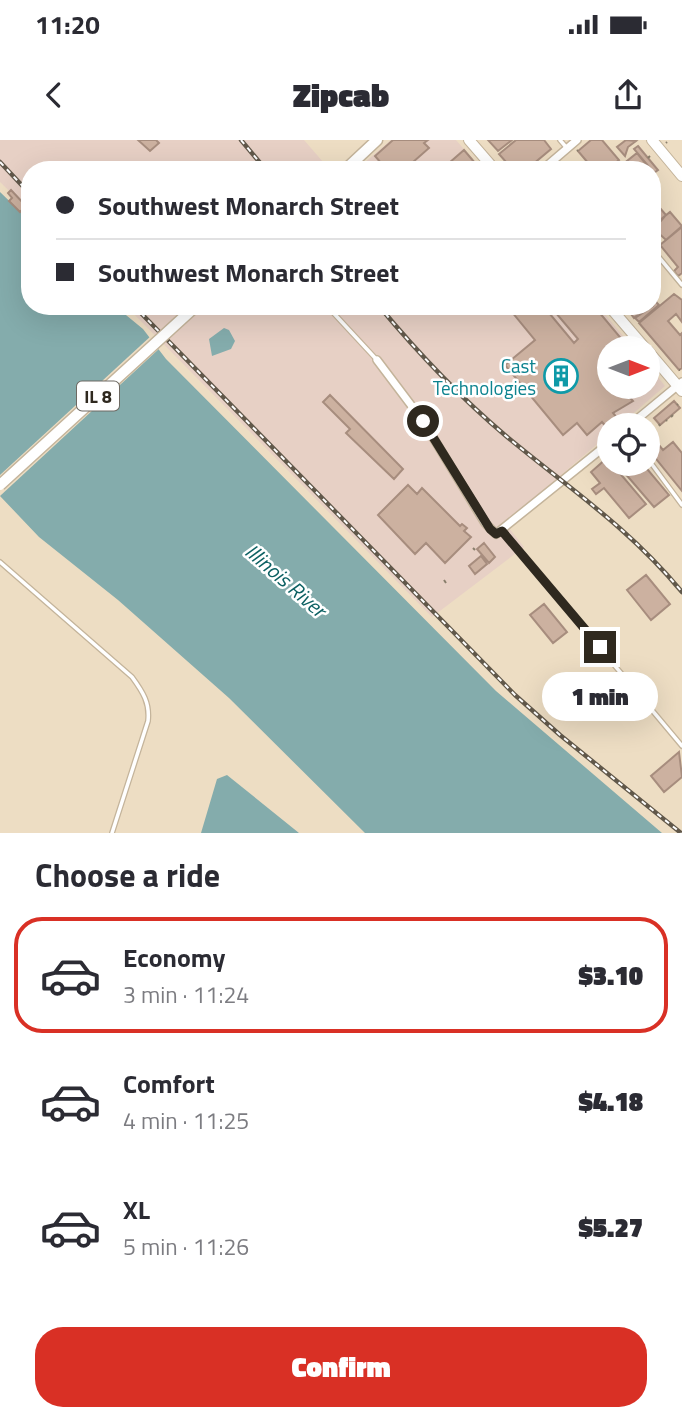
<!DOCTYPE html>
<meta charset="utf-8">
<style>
:root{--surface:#fff;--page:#f7f7f7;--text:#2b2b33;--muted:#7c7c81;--line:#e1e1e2;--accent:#d93025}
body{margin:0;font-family:"Titillium Web",sans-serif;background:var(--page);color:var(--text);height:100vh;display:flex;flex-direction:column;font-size:26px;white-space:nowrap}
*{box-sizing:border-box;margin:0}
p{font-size:23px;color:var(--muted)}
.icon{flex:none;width:38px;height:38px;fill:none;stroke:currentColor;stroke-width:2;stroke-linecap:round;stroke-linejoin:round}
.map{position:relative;height:693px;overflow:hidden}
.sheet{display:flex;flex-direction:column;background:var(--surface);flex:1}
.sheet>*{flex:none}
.hud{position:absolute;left:21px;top:21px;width:640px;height:154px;border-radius:28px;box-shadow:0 7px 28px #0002;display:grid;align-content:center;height:154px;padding:0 35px;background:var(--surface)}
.needle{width:46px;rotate:90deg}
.tools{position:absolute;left:597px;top:196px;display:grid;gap:14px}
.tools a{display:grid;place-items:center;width:63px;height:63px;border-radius:50%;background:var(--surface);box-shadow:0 7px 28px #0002;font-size:35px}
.end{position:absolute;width:32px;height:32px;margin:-16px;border:9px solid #2f291f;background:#fff;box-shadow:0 0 0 4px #fff}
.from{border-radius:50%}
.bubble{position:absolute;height:49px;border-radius:24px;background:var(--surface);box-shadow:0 7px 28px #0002;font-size:23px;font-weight:800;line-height:49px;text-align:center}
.hud b{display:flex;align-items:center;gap:24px;height:66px;font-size:26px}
.hud b+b{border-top:2px solid var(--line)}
.hud i{width:18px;height:18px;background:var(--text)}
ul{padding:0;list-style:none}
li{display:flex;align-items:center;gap:21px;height:116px;margin:0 14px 10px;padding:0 21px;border:4px solid transparent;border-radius:28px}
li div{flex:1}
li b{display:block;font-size:26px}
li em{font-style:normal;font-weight:800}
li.current{border-color:var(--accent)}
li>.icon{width:63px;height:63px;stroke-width:1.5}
h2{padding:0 35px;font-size:32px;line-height:84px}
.cta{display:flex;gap:14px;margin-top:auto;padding:14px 35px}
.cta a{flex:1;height:80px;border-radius:28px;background:var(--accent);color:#fff;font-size:28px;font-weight:800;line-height:80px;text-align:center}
.status{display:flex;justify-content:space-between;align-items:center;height:49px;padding:0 35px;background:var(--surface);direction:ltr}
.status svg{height:19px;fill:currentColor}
header{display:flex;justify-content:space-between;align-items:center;height:91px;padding:0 35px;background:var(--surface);font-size:32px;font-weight:800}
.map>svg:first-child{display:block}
</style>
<div class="status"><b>11:20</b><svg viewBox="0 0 49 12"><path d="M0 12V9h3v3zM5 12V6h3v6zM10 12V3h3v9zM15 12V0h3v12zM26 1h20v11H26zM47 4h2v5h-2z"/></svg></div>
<header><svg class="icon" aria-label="back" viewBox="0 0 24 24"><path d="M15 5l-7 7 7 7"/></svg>Zipcab<svg class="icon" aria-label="share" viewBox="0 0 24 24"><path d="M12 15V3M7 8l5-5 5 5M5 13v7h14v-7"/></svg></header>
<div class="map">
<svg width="682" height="693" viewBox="0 0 682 693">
<rect width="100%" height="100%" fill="#edddc3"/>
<path fill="#e7d0c5" d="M0 0H304L330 30H30V71L0 42Z
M391 0H456L482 30H356Z
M126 166H598L633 208H609V247H648V225L665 246 620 285H609V294L505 383 524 407 432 477Z"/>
<path fill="#84acac" d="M0 52 30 81V166H115L143 189 166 219 496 551 662 693H365L229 558 118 460 39 397 0 356Z
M224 188 229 190 235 201 231 209 212 216 209 199Z
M227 635 299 693H201L217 639Z"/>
<path fill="#edddc3" d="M152 195 161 207 0 356V335Z"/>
<path fill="#ccb1a0" stroke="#a78d7e" stroke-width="2" d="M138 0H156L159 3 150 11Z
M393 0H428L424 3 429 8 404 30H387L375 16Z
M488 0H512L498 11Z
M516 0H544L551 9 526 30H513L499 14Z
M591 0H602L619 20 615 23 617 29 594 30 578 11Z
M626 0 636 1 628 7 625 16 617 7Z
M638 6 658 30 654 33 634 9Z
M464 10 481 30H441Z
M637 13 650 29V30H626L622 25Z
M11 50 26 66 20 72 9 61 12 58 8 53Z
M653 60 666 75 653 90Z
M670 72 682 86 666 100 654 89V85Z
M682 87V133L678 136 674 131 678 127 660 105Z
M674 154 682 160V182L676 174 668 181 680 195 682 193V228L679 230 639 183Z
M655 161 659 165 639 182 635 178 653 166Z
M507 166 545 168 574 203 578 199 550 166H594L629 208H609V247H628L624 251 633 261 613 273 619 280 608 289 602 282 587 295 577 283 563 295 505 225 535 200Z
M625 166H648L634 178Z
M330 255 403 329 394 339 346 293 350 289 323 262Z
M674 261 680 268 660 285 654 278Z
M649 293 663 310 673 302 682 313V351L648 309Z
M607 318 646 364 629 378 604 348 596 354 592 349 600 343 591 332Z
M617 324H643L669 355 654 367Z
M408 345 417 354 422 348 460 386 462 384 467 388 464 391 471 397 445 423 426 403 415 414 378 375Z
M484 403 495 417 489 423 477 409Z
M481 416 487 424 475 434 469 426Z
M646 435 670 464 651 480 627 450Z
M544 464 567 492 553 503 530 475Z
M679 612 682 637 664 652 651 636Z"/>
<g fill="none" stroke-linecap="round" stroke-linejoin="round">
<g stroke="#c4b49b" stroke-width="6">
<path id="lane" d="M560 0 566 7
M653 110 682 145
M327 166 377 220
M648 319 682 365
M502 391 682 606
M0 422 132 537C143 552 150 563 148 581L112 693"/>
</g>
<g stroke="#c4b49b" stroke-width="10">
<path id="street" d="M542 30 577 0
M377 220 423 281 485 383 496 394 609 303
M630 285 682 242"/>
</g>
<g stroke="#c4b49b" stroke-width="12">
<path id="secondary" d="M469 0 495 30
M652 0 682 36
M609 166 645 208
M648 211 682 251"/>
</g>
<g stroke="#c4b49b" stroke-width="13">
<path id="primary" d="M345 30 377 0"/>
</g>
<path stroke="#897e6c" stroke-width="2" stroke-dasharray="5 5" stroke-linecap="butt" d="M666 3 667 2
M577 11 578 10
M648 18 650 16
M679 230H680
M677 265 678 264
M671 277 673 275
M666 281 667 280
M659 284 660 286
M473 408 475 410
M444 440 446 443"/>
<use href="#lane" stroke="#fff" stroke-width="3.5"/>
<use href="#street" stroke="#fff" stroke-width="7"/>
<use href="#secondary" stroke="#fff" stroke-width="10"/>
<use href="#primary" stroke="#fff" stroke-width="10"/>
<g stroke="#61584a" stroke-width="4.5">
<path id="rail" d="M241 0 266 30
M0 22 30 54
M134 166 515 555 560 595 681 693
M379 166C418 213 460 257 506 296 571 350 627 386 682 452"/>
</g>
<use href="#rail" stroke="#fff" stroke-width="2" stroke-dasharray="5" stroke-linecap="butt"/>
<g stroke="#c4b49b" stroke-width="13" stroke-linecap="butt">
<path id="primary-bridge" d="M0 345 196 166"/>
</g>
<use href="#primary-bridge" stroke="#fff" stroke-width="10"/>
</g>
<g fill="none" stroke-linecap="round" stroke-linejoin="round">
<path stroke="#2f291f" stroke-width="9" d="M423 281 490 389 496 394 502 391 600 507"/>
</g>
<defs>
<g id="building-ring" transform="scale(1.75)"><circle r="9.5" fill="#fff" stroke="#0f9aa8" stroke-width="1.5"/><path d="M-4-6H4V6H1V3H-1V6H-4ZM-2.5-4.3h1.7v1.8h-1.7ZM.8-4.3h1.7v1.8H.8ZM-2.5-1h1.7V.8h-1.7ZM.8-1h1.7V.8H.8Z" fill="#0f9aa8"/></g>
</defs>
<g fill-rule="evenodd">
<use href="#building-ring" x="561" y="236"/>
</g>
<g text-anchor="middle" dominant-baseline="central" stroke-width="5" stroke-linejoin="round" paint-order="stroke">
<rect fill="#fff" stroke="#6d6962" stroke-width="2" x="77" y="241.5" width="42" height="29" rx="5"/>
<g font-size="18" font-weight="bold" fill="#2f291f">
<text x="98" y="256">IL 8</text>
</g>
<g font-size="19" fill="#0d838f" stroke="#fff" text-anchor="end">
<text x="536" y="225">Cast<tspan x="536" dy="22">Technologies</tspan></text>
</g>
<g font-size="21" font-style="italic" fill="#0d6163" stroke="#fff">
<text transform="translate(286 440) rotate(41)">Illinois River</text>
</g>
</g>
</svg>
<div class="tools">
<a><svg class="needle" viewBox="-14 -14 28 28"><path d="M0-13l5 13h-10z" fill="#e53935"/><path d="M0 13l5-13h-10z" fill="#7c7c81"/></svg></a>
<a><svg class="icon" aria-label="locate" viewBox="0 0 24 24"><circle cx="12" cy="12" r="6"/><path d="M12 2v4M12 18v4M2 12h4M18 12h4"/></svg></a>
</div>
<i class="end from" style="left:423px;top:281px"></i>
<i class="end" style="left:600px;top:507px"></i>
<div class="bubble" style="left:542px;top:532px;width:116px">1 min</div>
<div class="hud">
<b><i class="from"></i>Southwest Monarch Street</b>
<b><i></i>Southwest Monarch Street</b>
</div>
</div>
<section class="sheet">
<h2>Choose a ride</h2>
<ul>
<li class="current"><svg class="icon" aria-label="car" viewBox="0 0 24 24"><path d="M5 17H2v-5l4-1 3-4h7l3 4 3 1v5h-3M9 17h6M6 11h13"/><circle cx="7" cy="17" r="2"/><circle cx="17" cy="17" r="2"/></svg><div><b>Economy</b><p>3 min · 11:24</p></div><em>$3.10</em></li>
<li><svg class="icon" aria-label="car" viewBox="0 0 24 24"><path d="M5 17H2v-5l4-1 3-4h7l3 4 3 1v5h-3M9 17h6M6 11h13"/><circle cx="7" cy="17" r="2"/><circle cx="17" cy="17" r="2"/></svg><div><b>Comfort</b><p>4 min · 11:25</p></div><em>$4.18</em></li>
<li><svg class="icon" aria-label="car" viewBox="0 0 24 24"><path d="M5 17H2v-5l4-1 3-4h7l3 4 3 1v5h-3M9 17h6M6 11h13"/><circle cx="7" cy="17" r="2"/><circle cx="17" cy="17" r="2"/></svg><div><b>XL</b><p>5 min · 11:26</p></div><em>$5.27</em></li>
</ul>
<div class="cta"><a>Confirm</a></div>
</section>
